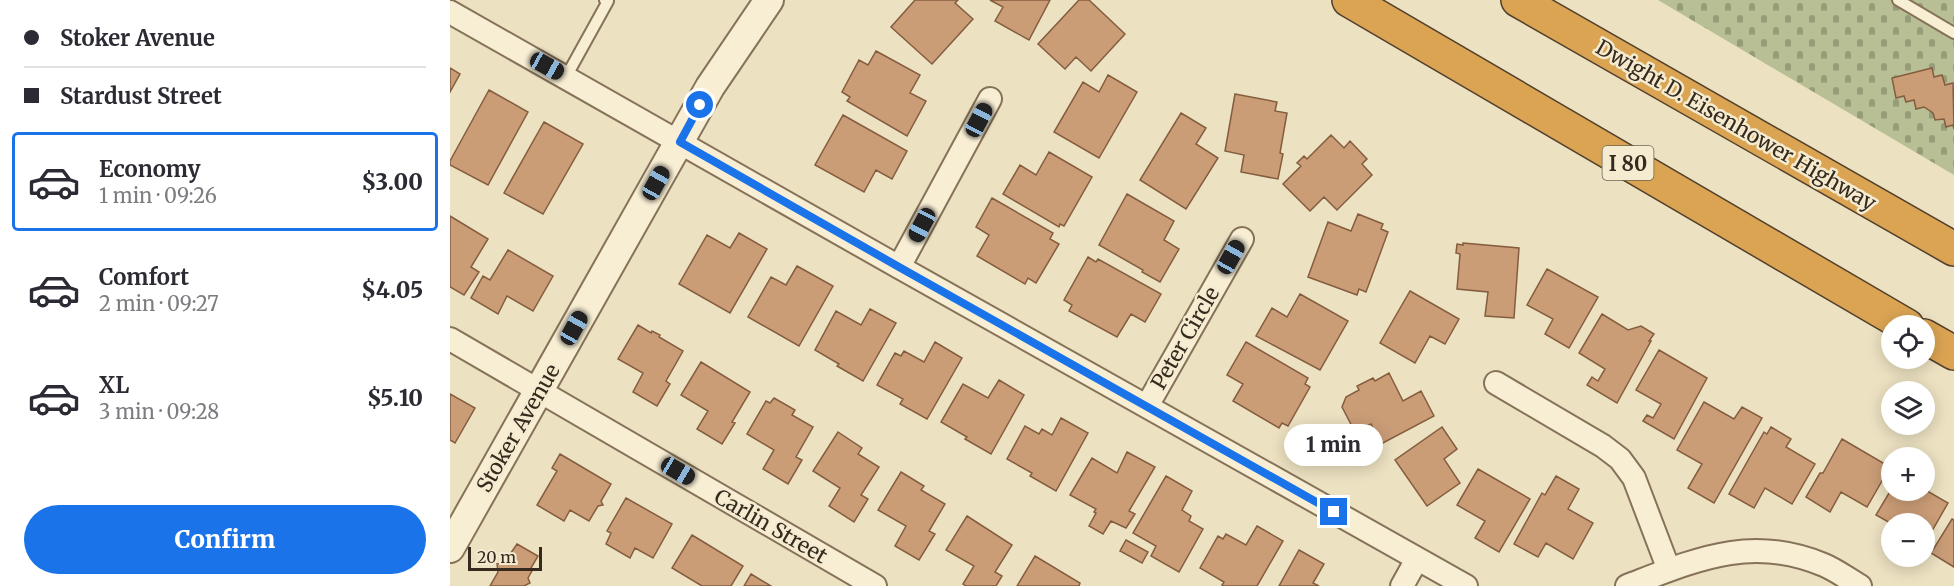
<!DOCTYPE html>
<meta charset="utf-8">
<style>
:root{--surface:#fff;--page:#f7f7f7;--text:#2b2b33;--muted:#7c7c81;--line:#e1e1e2;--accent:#1a73e8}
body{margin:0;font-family:Merriweather,serif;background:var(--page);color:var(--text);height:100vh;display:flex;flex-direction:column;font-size:22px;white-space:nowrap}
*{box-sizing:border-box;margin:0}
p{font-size:20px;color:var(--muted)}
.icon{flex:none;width:33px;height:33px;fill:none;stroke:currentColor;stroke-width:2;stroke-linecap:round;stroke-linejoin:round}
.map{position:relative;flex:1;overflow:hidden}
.panel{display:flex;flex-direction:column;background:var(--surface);width:450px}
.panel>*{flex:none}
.top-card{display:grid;align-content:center;height:132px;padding:0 24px;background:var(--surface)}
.controls{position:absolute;left:1431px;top:315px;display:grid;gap:12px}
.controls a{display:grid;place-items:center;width:54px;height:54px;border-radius:50%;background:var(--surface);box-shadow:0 3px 15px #0003;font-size:30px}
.scale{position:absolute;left:18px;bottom:15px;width:74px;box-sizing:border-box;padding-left:6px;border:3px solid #352a1d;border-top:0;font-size:16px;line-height:21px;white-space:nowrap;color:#352a1d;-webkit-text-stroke:4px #f4ebd0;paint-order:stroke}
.end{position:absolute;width:27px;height:27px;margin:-14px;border:8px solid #1a73e8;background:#fff;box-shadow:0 0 0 3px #fff}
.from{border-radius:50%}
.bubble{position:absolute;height:42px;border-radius:21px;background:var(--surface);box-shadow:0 3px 15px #0003;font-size:20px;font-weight:800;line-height:42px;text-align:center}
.car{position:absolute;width:18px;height:36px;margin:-18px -9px;border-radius:8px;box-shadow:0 0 4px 2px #0007;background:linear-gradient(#222 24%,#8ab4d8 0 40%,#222 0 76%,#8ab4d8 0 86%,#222 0)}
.top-card b{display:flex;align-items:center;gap:21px;height:57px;font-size:22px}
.top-card b+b{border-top:2px solid var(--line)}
.top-card i{width:15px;height:15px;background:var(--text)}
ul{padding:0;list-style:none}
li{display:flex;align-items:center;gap:18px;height:99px;margin:0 12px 9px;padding:0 12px;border:3px solid transparent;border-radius:6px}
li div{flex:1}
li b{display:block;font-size:22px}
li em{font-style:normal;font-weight:800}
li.selected{border-color:var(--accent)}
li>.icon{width:54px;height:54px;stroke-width:1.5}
.cta{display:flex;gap:12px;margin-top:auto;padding:12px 24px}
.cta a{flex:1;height:69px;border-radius:36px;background:var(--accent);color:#fff;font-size:24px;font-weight:800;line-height:69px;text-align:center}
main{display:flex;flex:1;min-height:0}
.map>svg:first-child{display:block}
</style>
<main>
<section class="panel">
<div class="top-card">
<b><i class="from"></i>Stoker Avenue</b>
<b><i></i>Stardust Street</b>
</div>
<ul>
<li class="selected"><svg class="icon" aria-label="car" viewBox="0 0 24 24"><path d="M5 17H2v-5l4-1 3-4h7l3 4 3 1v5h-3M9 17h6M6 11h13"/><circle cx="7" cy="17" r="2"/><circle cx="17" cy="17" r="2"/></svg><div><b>Economy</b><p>1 min · 09:26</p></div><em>$3.00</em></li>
<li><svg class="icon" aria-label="car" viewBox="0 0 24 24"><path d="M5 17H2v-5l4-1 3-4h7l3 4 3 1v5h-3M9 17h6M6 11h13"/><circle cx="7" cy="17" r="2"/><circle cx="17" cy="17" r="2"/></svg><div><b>Comfort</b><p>2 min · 09:27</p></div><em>$4.05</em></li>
<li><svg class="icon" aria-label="car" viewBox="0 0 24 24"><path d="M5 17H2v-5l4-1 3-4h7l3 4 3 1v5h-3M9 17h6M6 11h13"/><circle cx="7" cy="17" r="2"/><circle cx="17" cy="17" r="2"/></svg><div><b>XL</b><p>3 min · 09:28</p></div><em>$5.10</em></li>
</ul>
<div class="cta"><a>Confirm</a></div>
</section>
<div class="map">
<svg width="1504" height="586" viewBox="0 0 1504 586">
<defs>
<pattern id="cemetery-stones" width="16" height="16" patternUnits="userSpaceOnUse" patternTransform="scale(1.5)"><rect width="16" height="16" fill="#b8bf94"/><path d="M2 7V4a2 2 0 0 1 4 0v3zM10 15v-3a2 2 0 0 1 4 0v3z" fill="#969b78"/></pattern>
</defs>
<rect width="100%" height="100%" fill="#ece1c1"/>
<path fill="url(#cemetery-stones)" d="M1208 0H1504V175Z"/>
<path fill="#ca9d77" stroke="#845d3f" stroke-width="1.5" d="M465 0H508L505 3 523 19 482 64 441 27Z
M540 0H600L579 40 545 21 553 7Z
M629 0H639L675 34 641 71 626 57 615 69 588 44Z
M426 51 470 75 460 93 476 101 457 136 397 101 400 97 392 92 409 60 418 65Z
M0 68 10 74 0 92Z
M1482 68 1484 77 1492 75 1495 85 1503 83 1504 129 1503 125 1496 127 1494 119 1485 120 1483 113 1474 107 1466 109 1464 100 1456 102 1454 96 1446 98 1442 78Z
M658 75 687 92 649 158 604 132 633 82 649 92Z
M39 90 78 112 38 185 0 165V161Z
M785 94 827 102 825 111 837 113 830 153 833 154 828 179 791 172 794 155 775 151Z
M731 113 756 128 746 144 768 158 736 209 690 180Z
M393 115 457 151 442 179 426 170 414 192 365 165Z
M94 122 133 144 93 214 54 193Z
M881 135 894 148 900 141 917 159 912 164 922 175 887 210 874 197 860 211 833 184 851 166 847 163 854 156 857 159Z
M599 152 642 177 614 226 610 224 609 227 553 194 570 165 586 175Z
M677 194 724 221 714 240 729 249 710 282 692 272 693 270 649 245Z
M542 198 603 233 600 239 609 244 586 283 578 278 575 284 527 256 539 235 526 227Z
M908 214 933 224 931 229 938 232 916 292 909 289 907 295 858 277 878 222 901 231Z
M0 216 38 239 21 267 29 272 14 295 0 287Z
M289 233 317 249 280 313 229 284 257 235 280 248Z
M1013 243 1069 248 1064 318 1035 316 1038 292 1007 289 1010 254 1006 253 1007 244 1013 245Z
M58 250 103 276 83 311 57 296 48 314 21 298 33 276 40 280Z
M638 257 646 262 648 259 711 294 695 322 681 314 667 337 619 311 622 305 614 300Z
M347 266 383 286 349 346 298 317 321 277 336 285Z
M1097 269 1148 297 1119 348 1095 334 1103 319 1077 305Z
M960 291 1009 319 995 344 980 336 965 363 930 343Z
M850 294 898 321 870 370 806 336 822 308 837 317Z
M420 309 446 323 413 381 387 366 389 364 365 350 386 311 411 325Z
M1152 314 1178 330 1191 326 1204 334 1199 341H1201L1167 403 1137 385 1142 377 1148 381 1155 369 1129 353Z
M188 325 201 333 202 331 210 335 209 337 233 351 216 381 220 384 207 406 183 392 193 373 168 359Z
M485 342 512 358 477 419 450 404 453 399 427 385 445 353 451 356 454 351 474 362Z
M796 342 858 378 855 384 860 387 838 426 832 423 829 428 783 401 793 384 777 375Z
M1209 350 1257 378 1224 439 1193 421 1197 415 1203 418 1211 404 1186 390Z
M251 362 300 392 282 422 285 423 272 444 247 429 258 411 231 395Z
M939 373 953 401 971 391 984 416 931 444 921 424 905 432 892 407 896 397 909 390 907 386 923 378 925 381Z
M549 380 574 395 541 454 515 439 517 437 491 422 513 384 538 398Z
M0 394 25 408 5 443 0 440Z
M324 398 345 410 342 415 363 427 346 457 352 460 338 484 313 469 324 450 297 434 316 401 320 403Z
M1254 402 1284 419 1292 407 1312 418 1264 503 1238 488 1252 464 1227 450Z
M611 418 638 433 606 491 580 476 582 473 557 459 575 426 589 434 592 429 602 435Z
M992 427 1007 449 994 459 1010 483 977 506 945 460Z
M1321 427 1341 439 1336 447 1365 464 1342 504 1315 488 1304 508 1279 494 1314 432 1317 434Z
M388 432 412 448 408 454 429 467 411 495 418 499 404 522 379 506 390 488 363 471Z
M1392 439 1440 467 1417 507 1391 492 1380 512 1356 497 1370 473H1373Z
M677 452 705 467 679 511 685 514 676 528 661 521 653 534 639 526 646 513 644 512 646 509 620 495 642 458 667 473Z
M110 454 161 484 151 501 153 505 148 506 139 521 120 510 114 521 87 505 107 471 102 468Z
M1028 469 1080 499 1049 552 1025 538 1035 521 1007 505Z
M451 472 474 486 471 490 495 504 479 531 485 534 469 560 445 546 456 526 428 510Z
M716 476 742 491 732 510 741 516 739 521 753 529 729 572 701 556 706 546 683 533Z
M1106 476 1129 489 1118 509 1143 523 1123 559 1096 543 1088 557 1064 544 1092 493 1095 495Z
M1442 488V490H1474V489L1498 503 1474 545V524H1442L1426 515Z
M176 498 222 524 203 558 185 548 180 558 156 544 161 533 157 531Z
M517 516 562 545 545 572 552 576 546 586H516L513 584 524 566 496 550Z
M1502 519 1504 520V567L1481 553Z
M807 526 833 541 807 586H774L772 585 774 582 750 568 768 536 773 539 776 534 796 545Z
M242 535 293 566 281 586H252L222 568Z
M676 540 698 552 692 563 670 551Z
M67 544 88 556 81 568 83 569 78 578 80 583 74 586H40L48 572 47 564 54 563Z
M849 550 874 564 863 583 869 586H829Z
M585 556 630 583 629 586H567Z
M301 574 321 586H294Z"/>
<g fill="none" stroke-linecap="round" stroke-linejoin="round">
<g stroke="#857259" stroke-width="14">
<path id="service" d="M1448 0 1504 33
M116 77 158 1 155 0"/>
</g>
<g stroke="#857259" stroke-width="26">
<path id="minor" d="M0 12 449 267 1016 586
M449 267 540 99
M0 339 425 586
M1046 383 1153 446 1170 459 1184 478 1219 570
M697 406 792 239
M952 586 967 559
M1177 586C1245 560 1301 534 1374 565 1386 570 1398 579 1410 586"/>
</g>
<g stroke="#857259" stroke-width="32">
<path id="tertiary" d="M0 548 260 87 319 0"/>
</g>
<g stroke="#53402d" stroke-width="36">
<path id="motorway" d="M899 0 1457 326
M1068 0 1504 249
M1474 336 1504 353"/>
</g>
<use href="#service" stroke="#f8eed4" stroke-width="10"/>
<use href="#minor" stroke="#f8eed4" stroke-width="22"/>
<use href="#tertiary" stroke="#f8eed4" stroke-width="28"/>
<use href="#motorway" stroke="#dba453" stroke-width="33"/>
</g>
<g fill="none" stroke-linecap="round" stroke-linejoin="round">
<path stroke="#1a73e8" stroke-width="8" d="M250 105 230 142 449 267 884 512"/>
</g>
<g text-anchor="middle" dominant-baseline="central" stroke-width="5" stroke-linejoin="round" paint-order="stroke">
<rect fill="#f4ebd0" stroke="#6e6453" stroke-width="1.5" x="1152.5" y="146" width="51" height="34" rx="4.5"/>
<g font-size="20" font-weight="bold" fill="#352a1d">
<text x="1178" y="163">I 80</text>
</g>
<g font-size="21" fill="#352a1d" stroke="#f4ebd0">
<text transform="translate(1286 125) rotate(30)">Dwight D. Eisenhower Highway</text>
<text transform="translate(735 338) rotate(-60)">Peter Circle</text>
<text transform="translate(68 428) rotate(-60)">Stoker Avenue</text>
<text transform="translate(321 526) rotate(30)">Carlin Street</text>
</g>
</g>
</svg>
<div class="controls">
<a><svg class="icon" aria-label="locate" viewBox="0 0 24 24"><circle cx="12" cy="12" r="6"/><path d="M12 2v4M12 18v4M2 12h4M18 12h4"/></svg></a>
<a><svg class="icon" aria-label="layers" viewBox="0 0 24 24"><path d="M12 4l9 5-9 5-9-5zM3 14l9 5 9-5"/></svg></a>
<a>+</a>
<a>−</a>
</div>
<div class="scale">20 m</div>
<i class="end from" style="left:250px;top:105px"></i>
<i class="end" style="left:884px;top:512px"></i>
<div class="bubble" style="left:834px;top:424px;width:99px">1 min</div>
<i class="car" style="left:97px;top:66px;rotate:119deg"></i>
<i class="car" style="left:529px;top:120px;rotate:28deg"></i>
<i class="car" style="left:206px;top:183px;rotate:29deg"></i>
<i class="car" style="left:472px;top:225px;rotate:208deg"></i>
<i class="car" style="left:781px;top:257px;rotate:29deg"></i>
<i class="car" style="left:124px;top:328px;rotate:29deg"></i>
<i class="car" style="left:228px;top:471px;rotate:120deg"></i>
</div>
</main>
